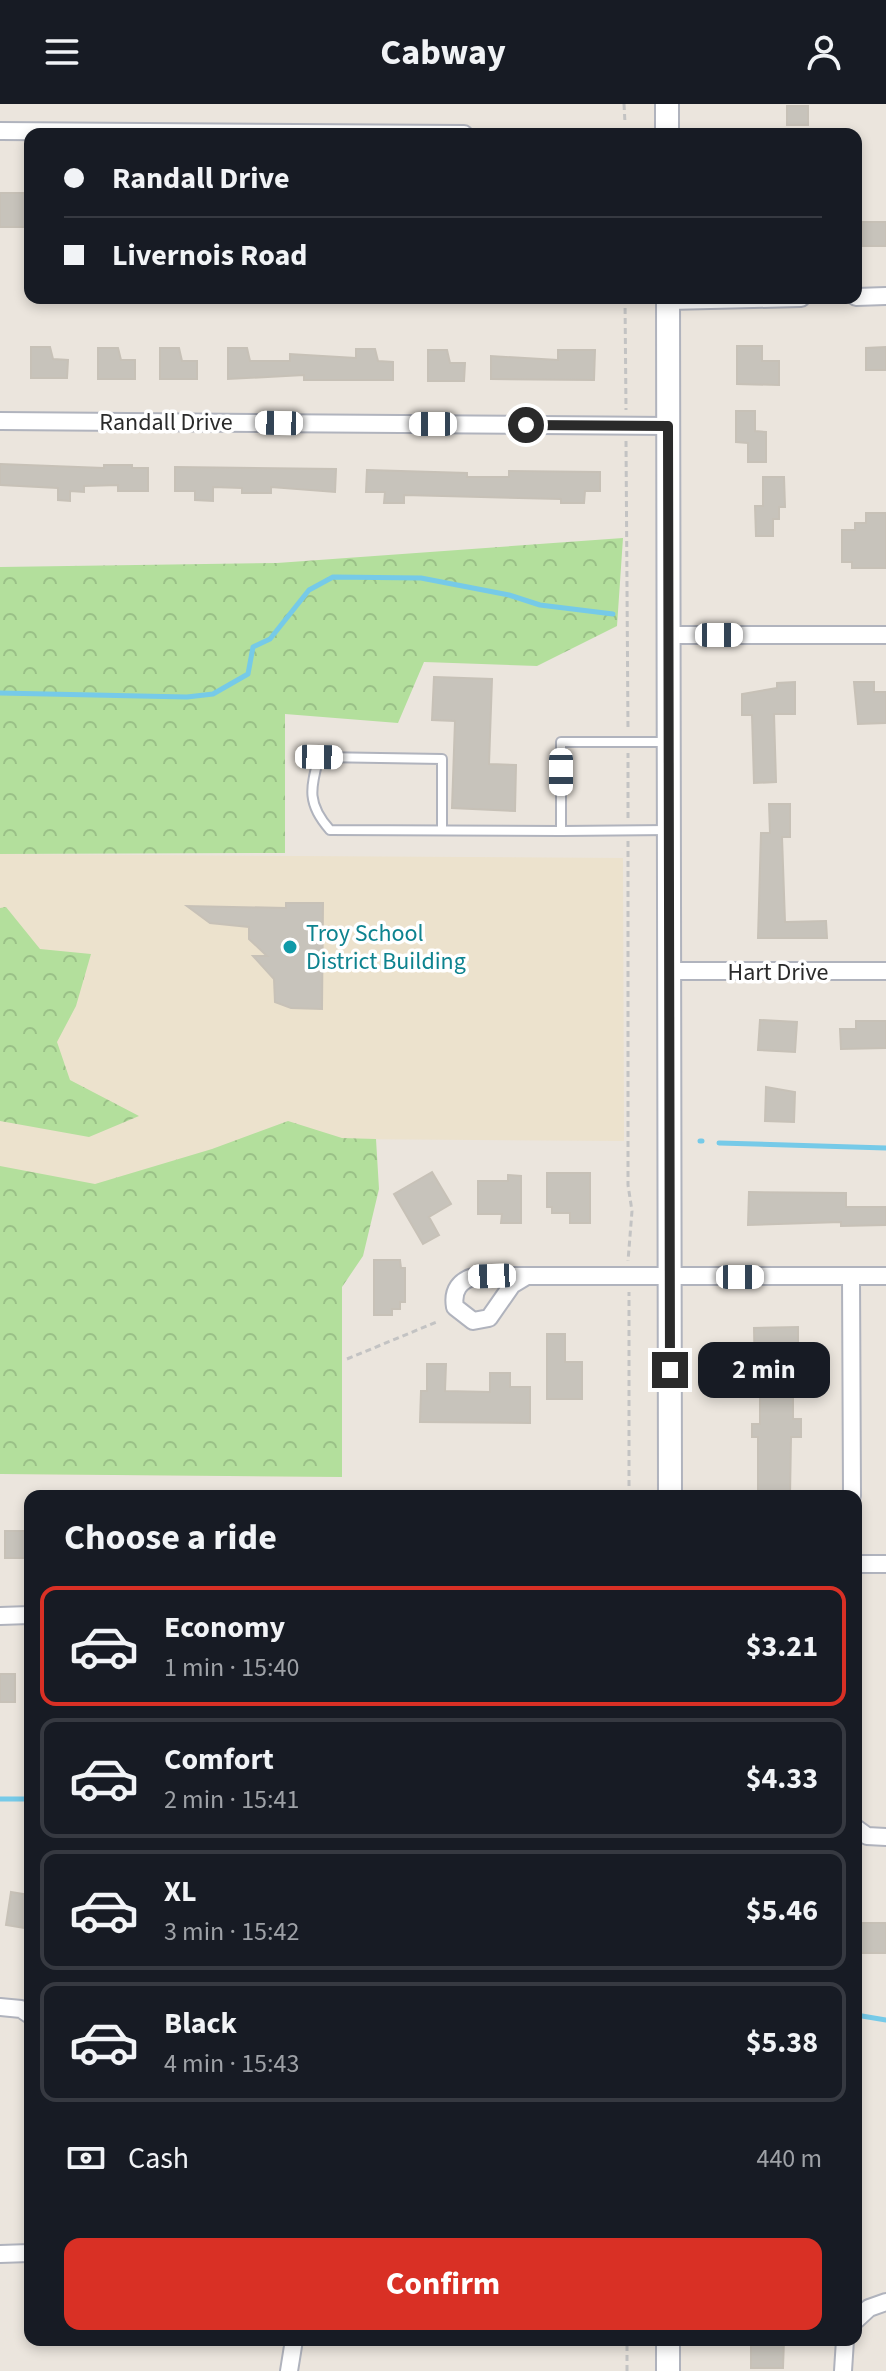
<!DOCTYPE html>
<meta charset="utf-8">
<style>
:root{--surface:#171b24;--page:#242831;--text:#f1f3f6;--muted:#9ea1a6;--line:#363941;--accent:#d93025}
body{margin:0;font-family:"Source Sans 3",sans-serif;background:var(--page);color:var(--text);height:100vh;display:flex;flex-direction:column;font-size:30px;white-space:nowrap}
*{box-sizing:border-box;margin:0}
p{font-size:26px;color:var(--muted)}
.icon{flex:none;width:44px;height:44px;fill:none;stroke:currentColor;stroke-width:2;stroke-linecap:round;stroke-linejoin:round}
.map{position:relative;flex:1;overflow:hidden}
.drawer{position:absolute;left:24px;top:1386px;width:838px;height:856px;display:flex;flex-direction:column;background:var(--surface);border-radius:16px;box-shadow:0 4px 12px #0003}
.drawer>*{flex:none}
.guide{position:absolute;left:24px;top:24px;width:838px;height:176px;border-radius:16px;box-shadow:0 4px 12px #0003;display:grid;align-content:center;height:176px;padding:0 40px;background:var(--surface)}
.end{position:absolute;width:36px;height:36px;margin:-18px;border:10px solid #2a2a2a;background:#fff;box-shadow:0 0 0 4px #fff}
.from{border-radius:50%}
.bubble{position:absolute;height:56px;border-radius:16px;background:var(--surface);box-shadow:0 4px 12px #0003;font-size:26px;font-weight:700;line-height:56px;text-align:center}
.car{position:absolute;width:24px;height:48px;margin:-24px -12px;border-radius:10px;box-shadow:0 0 6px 2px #0007;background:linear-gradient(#fff 24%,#345 0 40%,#fff 0 76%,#345 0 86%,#fff 0)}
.guide b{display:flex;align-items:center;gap:28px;height:76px;font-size:30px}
.guide b+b{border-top:2px solid var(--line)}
.guide i{width:20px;height:20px;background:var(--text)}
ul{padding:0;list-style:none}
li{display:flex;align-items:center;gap:24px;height:120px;margin:0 16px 12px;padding:0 24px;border:4px solid var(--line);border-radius:16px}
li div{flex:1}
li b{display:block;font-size:30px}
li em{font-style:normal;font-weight:700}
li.active{border-color:var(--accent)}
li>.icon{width:72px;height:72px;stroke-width:1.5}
h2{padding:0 40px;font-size:36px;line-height:96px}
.pay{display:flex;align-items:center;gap:20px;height:88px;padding:0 40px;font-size:30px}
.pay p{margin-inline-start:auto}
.button{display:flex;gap:16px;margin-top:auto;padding:16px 40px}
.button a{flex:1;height:92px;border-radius:16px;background:var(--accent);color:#fff;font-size:32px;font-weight:700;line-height:92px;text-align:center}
header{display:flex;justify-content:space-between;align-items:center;height:104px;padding:0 40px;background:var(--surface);font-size:36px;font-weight:700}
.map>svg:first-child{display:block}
</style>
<header><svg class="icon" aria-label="menu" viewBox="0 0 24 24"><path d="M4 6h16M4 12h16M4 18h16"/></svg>Cabway<svg class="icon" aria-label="person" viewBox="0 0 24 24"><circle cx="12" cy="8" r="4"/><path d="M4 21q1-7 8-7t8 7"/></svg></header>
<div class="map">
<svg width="886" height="2267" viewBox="0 0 886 2267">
<defs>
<pattern id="forest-crowns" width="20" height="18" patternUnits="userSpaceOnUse" patternTransform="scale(2)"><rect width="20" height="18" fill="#b3df9c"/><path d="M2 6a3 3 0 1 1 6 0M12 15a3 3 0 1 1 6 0" fill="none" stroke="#9ac087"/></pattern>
</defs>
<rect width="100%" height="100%" fill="#ebe5dd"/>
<path fill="#ece2cd" d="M0 750 623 754 624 1037 342 1035V1373L0 1370Z"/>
<path fill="url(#forest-crowns)" d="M623 434 617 522 537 562 424 558 398 619 285 610V749L0 750V463L277 459Z
M6 803 40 845 91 850 76 902 57 938 70 976 139 1012 89 1033 0 1017V804Z
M288 1017 342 1034 376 1035 379 1085 363 1152 342 1183V1373L0 1370V1062L95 1080 212 1045Z"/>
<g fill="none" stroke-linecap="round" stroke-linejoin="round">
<path stroke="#76cae8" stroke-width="5" d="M0 589 187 593 213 590 248 570 253 543 270 535 309 486 333 473 421 474 509 491 540 501 613 510
M700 1037H702
M719 1039 886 1044
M0 1695H30
M856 1911 886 1916"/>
</g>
<path fill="#c7c3bb" stroke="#c7c1b7" stroke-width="2" d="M787 2H808V21H787Z
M0 89H30V123H0Z
M862 118H886V142H862Z
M737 242H762V257H779V281L737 280Z
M31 243H50L53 255 68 256 67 274H31Z
M886 243V266H866V244Z
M98 244H118L121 256H135V275H98Z
M160 244H179L182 257H197V275H160Z
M228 244H247L250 257H290V250L356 254V245H375L378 257 393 258V276H304V271L228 275Z
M428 246H447L450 259H465L464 277H428Z
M558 246H595L594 276 491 275V252L558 256Z
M736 307H755V327L766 328V358H748V339L736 338Z
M0 360 104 364V361H132V364H148V387H118V381L84 382V388L70 387V397L58 396V384L0 381Z
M175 363 336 365 335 388 271 383V389H242V384L213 383V397L195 396V387H175Z
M367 366 467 369V373H509V367L600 368V387H585L584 399H561V395L404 391V399H384L385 388H366Z
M763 373H784L785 403H779V415H773V432H756L755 402H763Z
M866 409H886V464H852V458H842V426H855V419H866Z
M434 573 492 575 489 660 516 661 515 707 452 704 455 617 432 616Z
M795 578V610H774L776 678 754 679 752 611H742V590L777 584V579Z
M854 578H874V588H886V619L858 620Z
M769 700H790V733H782L785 818 826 817 827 834H758L761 729H770Z
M286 799H323L322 905 291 904 275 898 274 875 253 852H267L249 835V823L210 819 187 802 286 804Z
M760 916 797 918 795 948 758 946Z
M856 917H886V944L841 945 840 925H856Z
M766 983 795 988 794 1018 765 1017Z
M432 1068 451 1100 429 1113 439 1131 423 1140 394 1090Z
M547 1069H590V1119H570V1109H552V1103H547Z
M508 1071 521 1072V1119H501L502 1110H478V1077H508Z
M749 1088 846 1089V1103H886V1121L841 1122V1118L748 1121Z
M374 1156H400L401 1164H405V1198H400V1205H392V1211H374Z
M798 1223V1242H787V1289H793V1315H801V1333H791L790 1392H758V1333H752V1320H760V1274H755L754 1224Z
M547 1230H565V1258H582V1295H547Z
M427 1260H446L445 1287 490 1288V1269H510V1283H530V1319L420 1318 421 1287H427Z
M5 1427H30V1454H5Z
M0 1570H15V1598H0Z
M11 1788 30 1791V1818L26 1817 25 1824 6 1821Z
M856 1819H886V1849H856Z
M751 2236H784L783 2264H751Z"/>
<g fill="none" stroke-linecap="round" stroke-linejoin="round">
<g stroke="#b0b3bd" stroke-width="12">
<path id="service" d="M668 638H561V727L669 726
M442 726V655L319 653C310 685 307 700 330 726L561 727"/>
</g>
<g stroke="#b0b3bd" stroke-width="20">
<path id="minor" d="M0 27 464 30
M856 193 886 192
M668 197 801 194
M0 317 668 322
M669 531H886
M670 867H886
M527 1172 512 1181 489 1214 473 1217 455 1203C452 1186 460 1176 476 1172H886
M851 1173 852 1392
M856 1460H886
M0 1512 30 1511
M856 1724 867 1732 886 1733
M0 1903 21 1905 30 1911
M0 2150 30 2149
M856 2216 869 2204 886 2198
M289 2267 294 2236
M843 2267 845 2236"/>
</g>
<g stroke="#b0b3bd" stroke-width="26">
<path id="secondary" d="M667 0V30
M668 194 670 1392
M668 2267V2236"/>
</g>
<path stroke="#c3c3c3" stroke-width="3" stroke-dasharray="6 4" stroke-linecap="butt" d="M624 0 625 19
M625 194 626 306
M626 337 628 626
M628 714V649
M628 737V1081L632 1107 628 1157
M347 1255 439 1217
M629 1392V1188
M627 2267V2236"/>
<use href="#service" stroke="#fff" stroke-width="8"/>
<use href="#minor" stroke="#fff" stroke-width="16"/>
<use href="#secondary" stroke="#fff" stroke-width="22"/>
</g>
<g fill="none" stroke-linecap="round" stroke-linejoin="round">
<path stroke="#2a2a2a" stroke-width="10" d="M526 321 668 322 670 1266"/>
</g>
<circle fill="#0f9aa8" stroke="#fff" stroke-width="3" cx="290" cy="843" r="8"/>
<g text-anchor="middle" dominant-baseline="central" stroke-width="7" stroke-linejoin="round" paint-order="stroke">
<g font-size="24" fill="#2a2a2a" stroke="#fff">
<text x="166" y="318">Randall Drive</text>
<text x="778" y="868">Hart Drive</text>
</g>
<g font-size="24" fill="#0d838f" stroke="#fff" text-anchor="start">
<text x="306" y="829">Troy School<tspan x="306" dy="28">District Building</tspan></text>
</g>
</g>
</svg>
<i class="end from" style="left:526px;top:321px"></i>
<i class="end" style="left:670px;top:1266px"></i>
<div class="bubble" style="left:698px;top:1238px;width:132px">2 min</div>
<i class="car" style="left:279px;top:319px;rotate:271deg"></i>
<i class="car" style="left:433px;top:320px;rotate:270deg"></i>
<i class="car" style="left:719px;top:531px;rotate:90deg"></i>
<i class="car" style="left:319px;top:653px;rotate:91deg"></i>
<i class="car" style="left:561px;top:668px;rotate:180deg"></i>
<i class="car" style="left:492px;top:1172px;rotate:268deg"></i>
<i class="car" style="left:740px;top:1173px;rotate:90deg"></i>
<div class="guide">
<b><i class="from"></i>Randall Drive</b>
<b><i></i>Livernois Road</b>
</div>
<section class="drawer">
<h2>Choose a ride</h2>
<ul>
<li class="active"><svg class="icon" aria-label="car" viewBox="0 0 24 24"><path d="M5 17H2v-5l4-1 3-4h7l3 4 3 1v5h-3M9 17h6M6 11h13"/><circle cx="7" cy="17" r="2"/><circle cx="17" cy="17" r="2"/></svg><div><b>Economy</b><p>1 min · 15:40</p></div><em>$3.21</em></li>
<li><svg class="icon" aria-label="car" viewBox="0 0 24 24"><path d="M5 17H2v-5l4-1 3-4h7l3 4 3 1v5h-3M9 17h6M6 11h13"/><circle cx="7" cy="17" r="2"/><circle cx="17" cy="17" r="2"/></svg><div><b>Comfort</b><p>2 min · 15:41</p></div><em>$4.33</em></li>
<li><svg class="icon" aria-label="car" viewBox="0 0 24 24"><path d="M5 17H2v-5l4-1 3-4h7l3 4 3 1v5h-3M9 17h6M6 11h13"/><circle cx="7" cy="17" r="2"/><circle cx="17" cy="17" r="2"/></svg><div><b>XL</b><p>3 min · 15:42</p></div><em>$5.46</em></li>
<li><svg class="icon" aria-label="car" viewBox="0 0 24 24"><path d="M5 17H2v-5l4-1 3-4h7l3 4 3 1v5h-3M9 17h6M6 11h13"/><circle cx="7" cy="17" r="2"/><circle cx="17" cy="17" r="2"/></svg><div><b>Black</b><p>4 min · 15:43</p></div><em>$5.38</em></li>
</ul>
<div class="pay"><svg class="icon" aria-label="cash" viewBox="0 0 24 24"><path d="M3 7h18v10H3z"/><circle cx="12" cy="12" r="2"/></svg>Cash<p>440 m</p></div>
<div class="button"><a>Confirm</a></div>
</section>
</div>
